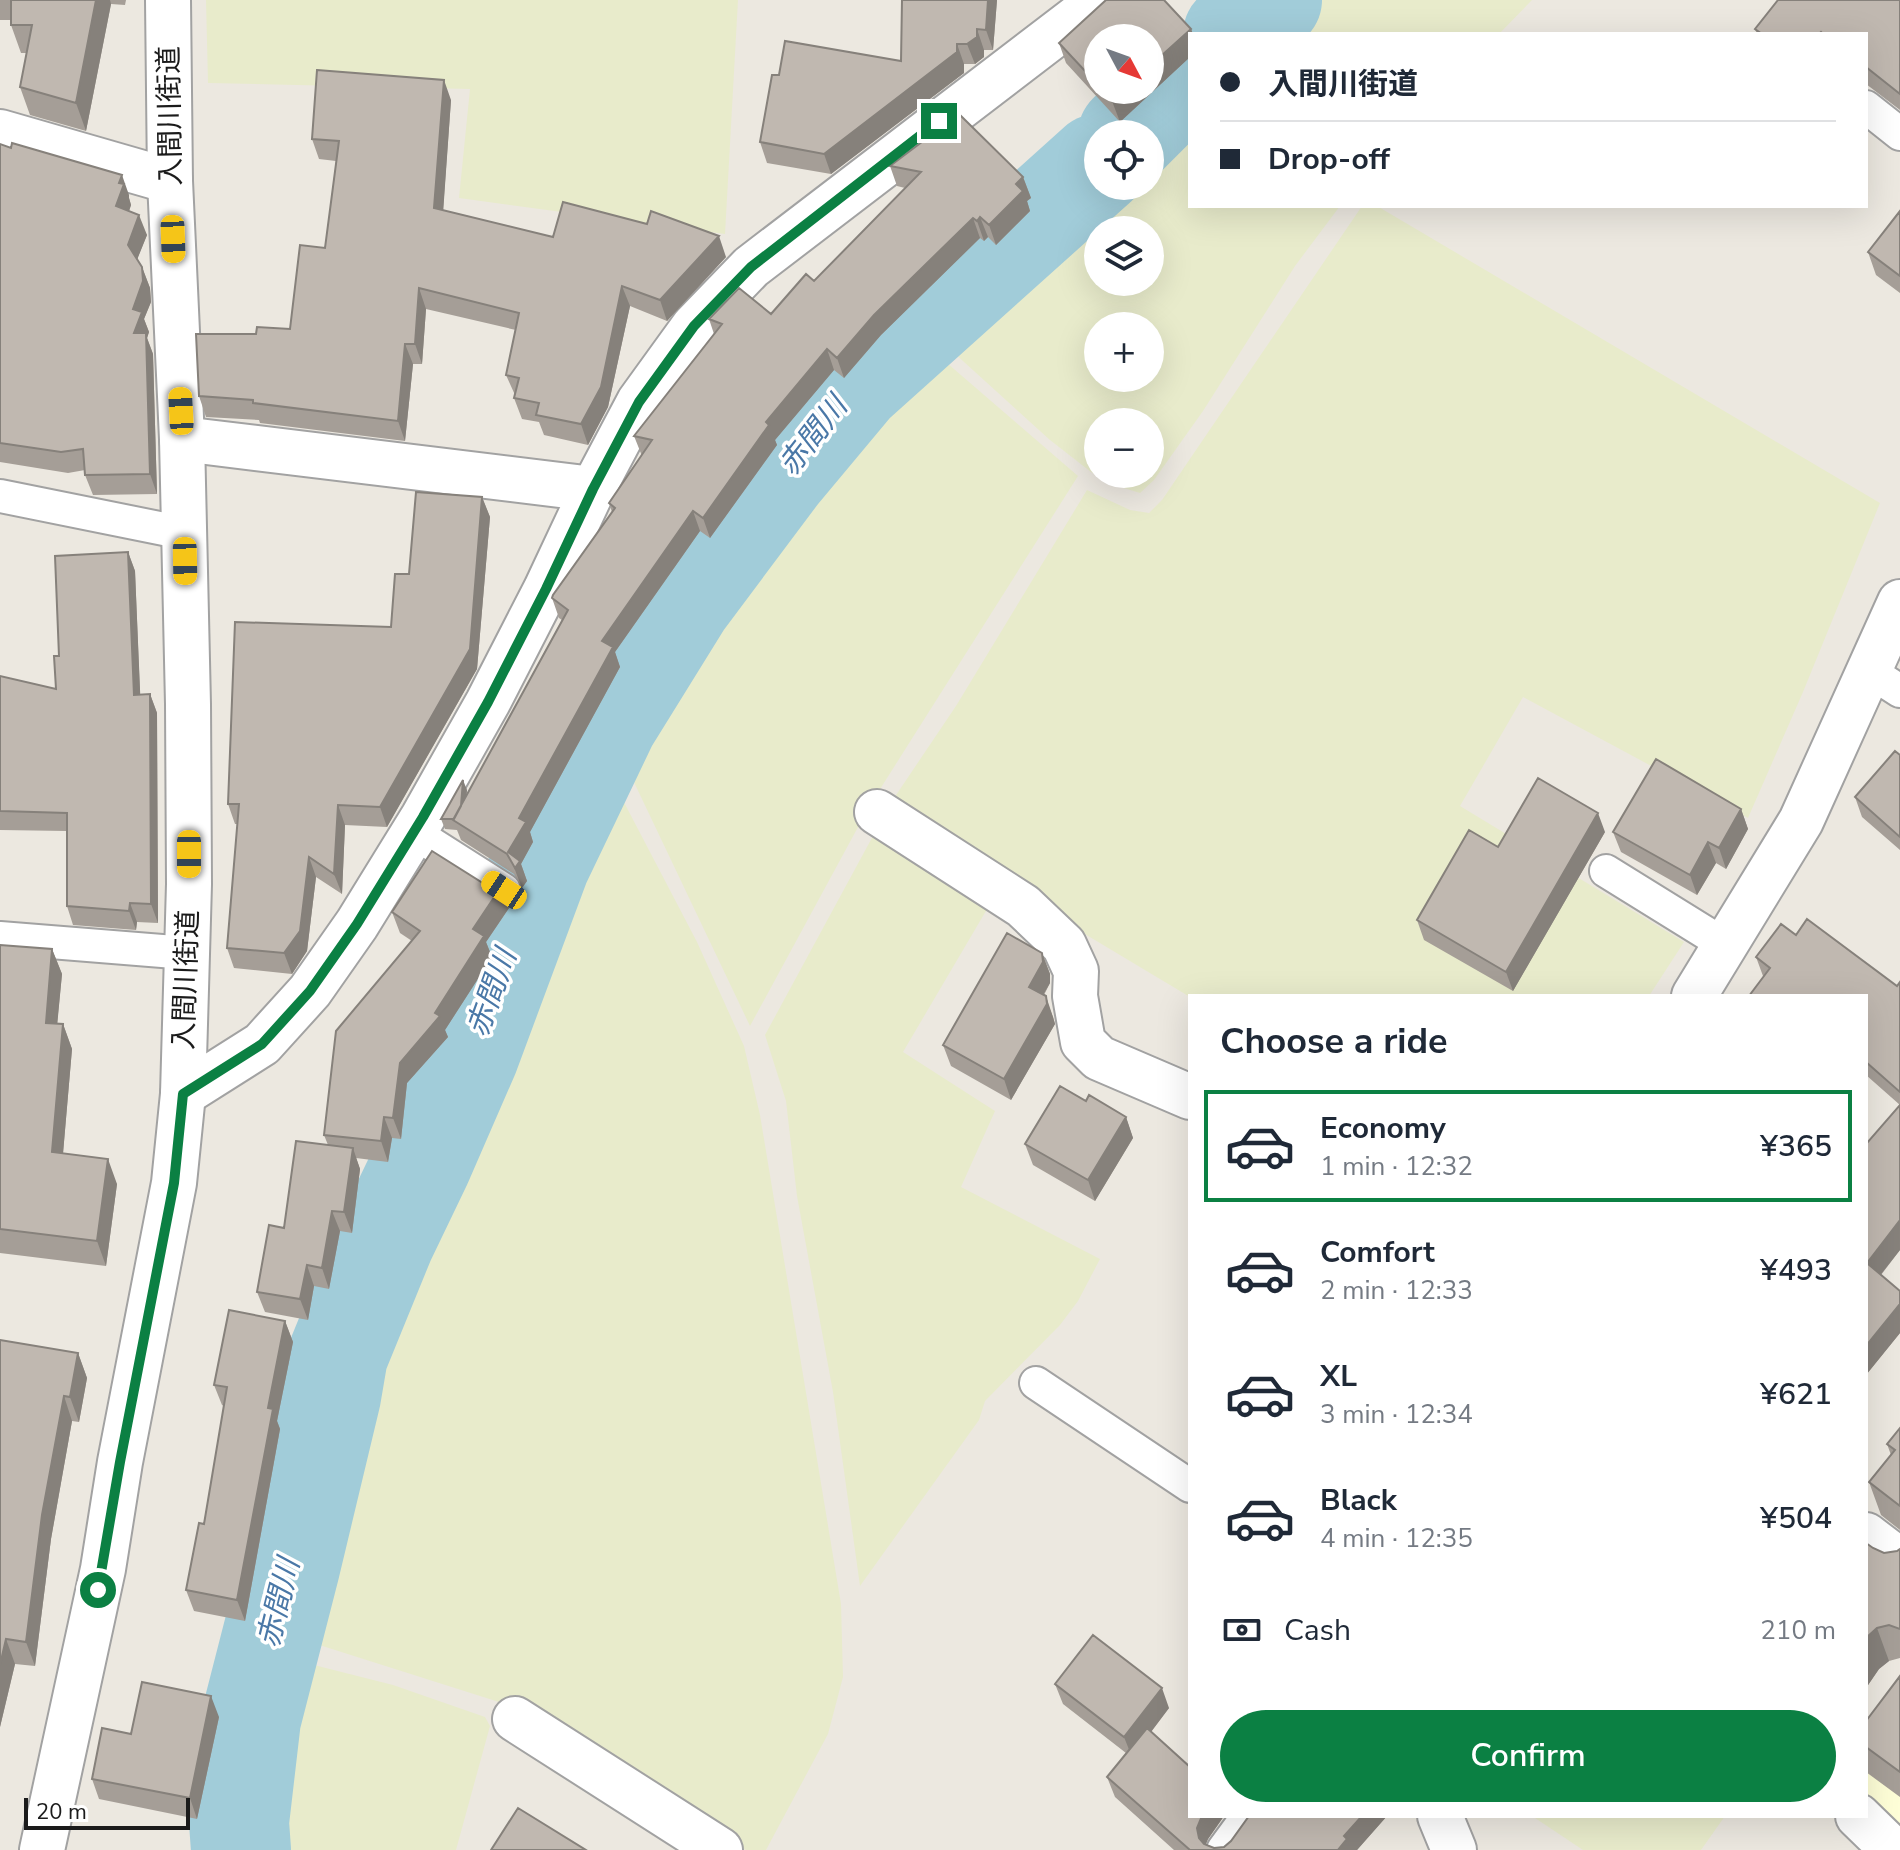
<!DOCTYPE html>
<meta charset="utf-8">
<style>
:root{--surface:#fff;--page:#f2f2f3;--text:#1f2937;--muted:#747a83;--line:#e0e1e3;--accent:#0b8043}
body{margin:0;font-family:"Nunito Sans","Noto Sans JP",sans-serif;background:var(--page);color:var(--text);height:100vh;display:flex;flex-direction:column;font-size:30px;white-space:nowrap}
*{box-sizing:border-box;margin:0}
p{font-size:26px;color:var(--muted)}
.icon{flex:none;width:44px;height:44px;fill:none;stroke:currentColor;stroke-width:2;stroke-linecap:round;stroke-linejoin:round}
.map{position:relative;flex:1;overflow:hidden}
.sheet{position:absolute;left:1188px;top:994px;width:680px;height:824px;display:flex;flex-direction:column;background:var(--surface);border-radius:0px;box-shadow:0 8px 32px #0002}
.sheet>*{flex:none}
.hud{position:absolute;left:1188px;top:32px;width:680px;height:176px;border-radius:0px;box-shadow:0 8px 32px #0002;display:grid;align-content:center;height:176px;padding:0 32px;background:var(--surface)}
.needle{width:52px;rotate:131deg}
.controls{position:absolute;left:1084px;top:24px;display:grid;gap:16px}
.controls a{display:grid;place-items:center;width:80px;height:80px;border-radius:50%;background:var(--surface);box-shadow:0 8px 32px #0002;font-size:40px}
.scale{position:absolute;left:24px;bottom:20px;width:166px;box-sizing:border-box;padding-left:8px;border:4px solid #1b1b1b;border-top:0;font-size:22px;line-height:28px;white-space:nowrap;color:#1b1b1b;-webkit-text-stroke:6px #fff;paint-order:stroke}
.end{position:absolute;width:36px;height:36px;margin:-18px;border:10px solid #0b8043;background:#fff;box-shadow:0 0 0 4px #fff}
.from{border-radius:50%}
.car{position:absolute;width:24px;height:48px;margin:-24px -12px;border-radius:10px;box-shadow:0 0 6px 2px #0007;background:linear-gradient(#f5c518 24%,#345 0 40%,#f5c518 0 76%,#345 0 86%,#f5c518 0)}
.hud b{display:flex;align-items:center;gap:28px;height:76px;font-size:30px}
.hud b+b{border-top:2px solid var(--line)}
.hud i{width:20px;height:20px;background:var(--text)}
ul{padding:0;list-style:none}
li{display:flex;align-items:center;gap:24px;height:112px;margin:0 16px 12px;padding:0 16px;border:4px solid transparent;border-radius:0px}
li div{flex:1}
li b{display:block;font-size:30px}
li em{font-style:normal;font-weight:600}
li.on{border-color:var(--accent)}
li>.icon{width:72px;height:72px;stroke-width:1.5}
h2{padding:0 32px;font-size:36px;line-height:96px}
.pay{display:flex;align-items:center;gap:20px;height:88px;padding:0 32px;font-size:30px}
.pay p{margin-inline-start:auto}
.button{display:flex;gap:16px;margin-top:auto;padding:16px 32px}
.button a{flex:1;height:92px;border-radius:48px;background:var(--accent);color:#fff;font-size:32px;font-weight:600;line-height:92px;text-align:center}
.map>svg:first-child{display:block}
</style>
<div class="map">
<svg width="1900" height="1850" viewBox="0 0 1900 1850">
<rect width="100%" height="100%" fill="#ece8e0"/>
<path fill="#fefed7" d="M1900 1715V1839L1866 1807V1764Z"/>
<path fill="#e8ebcb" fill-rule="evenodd" d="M206 0H738L725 234 459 198 470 89 208 83Z
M1296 0H1532L1499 34H1256Z
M1190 96V206H1340L1295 266 1203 411 1154 480 1140 493 1114 485 1091 472 1050 440 931 332 1098 186H1150V135ZM1150 230V282H1098V230ZM1150 326V378H1098V326ZM1150 422V474H1098V422Z
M1362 206H1377L1880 503 1803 692 1748 818 1523 697 1460 806 1684 942 1649 996 1190 997 1013 891 888 807 956 706 1087 490 1130 510 1149 513 1162 500Z
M918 338 1078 476 870 805 750 1026 622 757 619 739 698 612 768 514 859 396Z
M616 787 697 942 744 1046 760 1115 841 1604 843 1677 828 1734 766 1850H746L521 1709 313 1643 334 1511 364 1380 528 997 580 861Z
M880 823 993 899 903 1052 995 1111 961 1187 1100 1259 1078 1301 1060 1325 985 1401 979 1420 860 1586 833 1392 797 1196 786 1101 765 1035Z
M306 1663 393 1685 485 1717 490 1726 456 1850H283L284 1798 294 1722Z
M1532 1816H1725L1701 1850H1583Z"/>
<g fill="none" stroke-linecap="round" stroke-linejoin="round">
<path stroke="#a1ccd9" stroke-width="100" d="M1233 34 1272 0
M1128 134 1190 72
M241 1850 239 1822 251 1719 290 1567 331 1396 338 1355 385 1240 422 1163 469 1055 540 864 608 722 683 601 778 474 854 383 1098 164"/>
<g stroke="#a2a2a2" stroke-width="36">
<path id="service" d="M1866 107 1900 134
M0 496 184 533
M1869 671 1900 691
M413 832 504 890
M1606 871 1727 946
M0 938 187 953
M1036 1383 1190 1486
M1223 1850 1248 1816"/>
</g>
<g stroke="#a2a2a2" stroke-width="48">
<path id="minor" d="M0 132 170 181
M182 439 593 489
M877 812 1023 906 1064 945 1076 971 1075 996 1083 1042 1099 1058 1190 1097
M1694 996 1801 821 1900 602
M183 1094 262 1044 310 991 357 924 423 817 488 702 546 589 593 489 639 402 694 326 751 267 1100 0
M1866 1535 1900 1561
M515 1719 720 1850
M1440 1816 1454 1850
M1858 1816 1893 1850"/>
</g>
<g stroke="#a2a2a2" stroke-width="48">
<path id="tertiary" d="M42 1850 103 1569 120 1462 174 1183 183 1094 189 884 188 704 182 439 170 181 168 0"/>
</g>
<use href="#service" stroke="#fff" stroke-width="32"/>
<use href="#minor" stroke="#fff" stroke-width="44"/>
<use href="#tertiary" stroke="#fff" stroke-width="44"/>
</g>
<path fill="#a59e97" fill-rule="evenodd" d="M0 0H126L125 5 111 4 86 131 30 115 20 87 27 53H21L11 25V20H0Z
M997 0 993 50H984V57L975 64H964V73L831 174 767 163 760 142 779 75 901 61Z
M1106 0H1164L1191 29 1193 34H1190V57L1120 122 1066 63 1059 43ZM1098 38H1150V90H1098Z
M1900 0V110L1866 84V34H1757L1755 29Z
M451 100 443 210 553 237 726 257 667 321 630 306 608 407 588 445 544 435 539 422 522 419 514 398 515 395 506 375 516 330 426 309 422 364H413L405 441 260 423 259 420 206 417 199 396 256 334 290 329 325 248 336 161 319 159 312 139Z
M0 144 129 195V198L131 205 129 211 147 235 137 259 142 267 150 288 151 302 144 319 149 332 147 338 153 354 157 494 93 495 85 475V470L68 473 0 462Z
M890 166 1023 177 1031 198 1027 201 1030 211 996 245 988 237 984 241 980 238 881 335 844 378 834 370 775 440 777 445 710 538 700 531 615 652 620 667 530 832 533 842 521 864 527 881 522 888 514 874 461 840 457 830 445 829 441 819 467 790 466 796 562 620 559 618 552 598 612 512 609 503 642 456 634 436 714 334 709 319 771 314 814 281 905 188 897 186Z
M1900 211V293L1876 275 1868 252Z
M482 497 490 517 477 669 387 827 345 825 342 894 316 877 307 951 292 974 234 968 227 948 238 824H235L228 804 391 627 409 574Z
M128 552 135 571 140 694H150L157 713 158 923 137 922 136 930 73 925 67 906V831L0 830V676L56 689 59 656Z
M1900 755V850L1862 817 1855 797Z
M1741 809 1748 829 1726 869 1716 863 1697 895 1621 852 1613 832Z
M1605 832 1513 991 1424 940 1417 920 1498 847Z
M509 908 486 942 492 957 445 1030 448 1037 407 1083 401 1139 392 1138 388 1162 356 1158 360 1169 352 1233 340 1231 329 1289 314 1286 308 1320 265 1312 257 1292 284 1228 328 1145 324 1135 412 941 400 933 392 912Z
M1796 935 1897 986 1900 982V1250L1881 1275 1900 1291V1333L1866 1375 1900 1105 1866 1075V996L1763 976 1756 957Z
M0 945 52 949 62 974 57 1024H63L72 1049 63 1153 117 1184 106 1266 0 1253Z
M1042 953 1050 974V983L1044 995 1053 1017 1055 1024 1011 1100 951 1066 943 1045Z
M1086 1101 1126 1117 1133 1138 1095 1201 1033 1165 1025 1144Z
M285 1321 293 1342 277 1421 280 1429 245 1621 194 1611 186 1590 204 1524 224 1406 222 1405 214 1385Z
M0 1340 78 1353 87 1378 79 1422 72 1421 51 1539 35 1666 15 1664 0 1727Z
M1900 1428V1530L1881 1515 1869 1482 1891 1455 1887 1444Z
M1873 1548 1884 1553 1897 1551 1900 1549V1658L1889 1661 1879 1669 1866 1688Z
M1900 1676V1797L1866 1772V1721Z
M1055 1684 1169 1708 1151 1732 1190 1816H1224L1208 1839 1205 1845 1214 1848 1224 1847 1231 1841 1249 1816H1387L1357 1850H1174L1115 1797 1107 1777 1126 1753 1063 1704Z
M219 1717 197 1819 99 1799 92 1779 131 1734Z"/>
<path fill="#86817b" d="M96 0H110L111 4 86 131 76 103Z
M988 0H997L993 50 986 30Z
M977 29 984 50V57L975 64 967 44Z
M1191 29 1193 34H1190V57L1120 122 1112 101 1124 90H1150V66Z
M957 44 964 64V73L831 174 824 154Z
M444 80 451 100 442 228 434 208Z
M122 175 129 195V198L131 205 124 226 116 206 119 183Z
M1023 177 1031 198 1027 201 1030 211 996 245 989 225 1016 184Z
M139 215 147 235 135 265 128 245Z
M980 217 988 237 984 241 977 221Z
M973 218 980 238 881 335 844 378 837 358 874 315Z
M719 236 726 257 667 321 660 300Z
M142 267 150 288 151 302 144 319 149 332 147 338 153 354 157 494 150 474 134 333 133 309Z
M622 286 630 306 608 407 588 445 581 424Z
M419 288 426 309 422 364 415 344Z
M405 344 413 364 405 441 398 421Z
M827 349 834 370 775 440 777 445 710 538 703 518 766 422Z
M482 497 490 517 477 669 387 827 380 807Z
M693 511 700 531 615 652 620 667 530 832 533 842 521 864 527 881 522 888 508 852 519 818 602 641Z
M128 552 135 571 141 713 134 695Z
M150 694 157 713 158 923 151 904Z
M463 780 467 790 464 826 460 820Z
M338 805 345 825 342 894 334 874Z
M1741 809 1748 829 1726 869 1719 848Z
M1598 813 1605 832 1513 991 1506 972Z
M1708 842 1716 863 1697 895 1690 875Z
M309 857 316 877 307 951 292 974 284 953Z
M501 887 509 908 486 942 492 957 445 1030 448 1037 407 1083 401 1139 393 1118 400 1063 435 1013 473 929Z
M130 903 137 922 136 930 129 911Z
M52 949 62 974 55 1048 46 1023Z
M1042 953 1050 974V983L1036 1007 1029 987Z
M1046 996 1053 1017 1055 1024 1011 1100 1004 1079Z
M63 1024 72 1049 61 1177 52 1152Z
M384 1117 392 1138 388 1162 381 1141Z
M1126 1117 1133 1138 1095 1201 1088 1180Z
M353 1148 360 1169 352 1233 344 1212Z
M108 1159 117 1184 106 1266 97 1241Z
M332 1211 340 1231 329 1289 322 1268Z
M1900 1220V1250L1874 1283 1867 1263Z
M307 1265 314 1286 308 1320 300 1299Z
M1900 1304V1333L1866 1375V1346Z
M285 1321 293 1342 277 1421 280 1429 245 1621 237 1600 268 1408Z
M78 1353 87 1378 79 1422 70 1397Z
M64 1396 72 1421 51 1539 35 1666 26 1642 42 1515Z
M1877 1628 1889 1661 1879 1669 1866 1688V1638Z
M6 1639 15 1664 0 1727V1665Z
M1162 1688 1169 1708 1132 1757 1124 1737Z
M211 1696 219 1717 197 1819 190 1798Z
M1202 1816H1224L1208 1839 1204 1849 1199 1838 1197 1828Z
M1362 1816H1387L1357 1850H1338L1344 1836Z"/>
<path fill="#c0b8b0" stroke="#86817b" stroke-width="2" d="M11 0H96L76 103 20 87 32 25H11Z
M902 0H988L986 30 977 29V37L967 44H957V52L824 154 760 142 772 75H779L785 41 901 61Z
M1106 0H1164L1191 29 1150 66V38H1098V85L1059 43Z
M1778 0H1900V94L1866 67V34H1823L1821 32 1819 34H1762L1755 29Z
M317 70 444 80 434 208 553 237 563 202 647 224 651 211 719 236 660 300 622 286 601 387 581 424 536 415 539 403 514 398 519 378 506 375 519 313 419 288 415 344H405L398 421 253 403V400L199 396 196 334H256L257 327 290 329 300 245 325 248 339 141 312 139Z
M1102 90H1124L1112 101Z
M959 114 1023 177 1016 184 1023 191 989 225 980 217 977 221 973 218 874 315 837 358 827 349 766 422 769 425 703 518 693 511 602 641 613 647 519 818 526 822 508 852 520 861 515 868 507 854 453 820 568 610 552 598 553 595 615 508 609 503 652 440 634 436 722 324 709 319 739 288 771 314 806 274 814 281 921 172 890 166Z
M12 143 122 175 119 183 124 184 116 206 139 215 128 245 142 267 143 281 133 309 142 312 134 333H146L150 474 85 475 83 449 61 452 0 443V144L11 148Z
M1900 211V276L1868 252Z
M416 492 482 497 470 649 380 807 338 805 334 874 309 857 300 931 284 953 227 948 239 804H228L235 622 391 627 395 574H409Z
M128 552 134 695 150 694 151 904 130 903 129 911 67 906V813L0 811V676L56 689 54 656H59L55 556Z
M1895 751 1900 755V837L1855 797Z
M1656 759 1741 809 1719 848 1708 842 1690 875 1613 832Z
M1538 778 1598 813 1506 972 1417 920 1469 830 1498 847Z
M463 780 461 806 454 819H441Z
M432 851 486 885 501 887 473 929 484 936 435 1013 440 1016 400 1063 393 1118 384 1117 381 1141 324 1135 336 1031 420 931 392 912Z
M1807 919 1897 986 1900 982V1092L1866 1062V996H1749L1770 968 1756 957 1781 924 1796 935Z
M1007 933 1042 953 1043 962 1029 987 1046 996 1047 1004 1004 1079 943 1045Z
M0 945 52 949 46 1023 63 1024 52 1152 108 1159 97 1241 0 1229Z
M1060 1086 1086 1101 1089 1095 1126 1117 1088 1180 1025 1144Z
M1900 1105V1220L1867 1263 1900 1291V1304L1866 1346V1144Z
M296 1141 353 1148 344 1212 332 1211 322 1268 307 1265 300 1299 257 1292 269 1225 284 1228Z
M229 1310 285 1321 268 1408 273 1409 237 1600 186 1590 199 1523 204 1524 227 1387 214 1385Z
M0 1340 78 1353 70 1397 64 1396 42 1515 26 1642 6 1639 0 1665Z
M1900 1428V1506L1869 1482 1895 1450 1887 1444Z
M1866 1543 1873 1548 1884 1553 1897 1551 1900 1549V1629L1889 1625 1877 1628 1866 1638Z
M1093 1635 1162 1688 1124 1737 1055 1684Z
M1900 1676V1772L1866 1747V1721Z
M142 1682 211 1696 190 1798 92 1779 102 1728 131 1734Z
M1147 1728 1190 1767V1816H1202L1197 1828 1199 1838 1204 1844 1214 1848 1224 1847 1231 1841 1249 1816H1362L1344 1836 1347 1839 1338 1850H1190L1107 1777Z
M518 1808 586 1850H491Z"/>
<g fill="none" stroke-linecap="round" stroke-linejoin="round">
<path stroke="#0b8043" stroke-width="10" d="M98 1590 120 1462 174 1183 183 1094 262 1044 310 991 357 924 423 817 488 702 546 589 593 489 639 402 694 326 751 267 939 121"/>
</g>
<g text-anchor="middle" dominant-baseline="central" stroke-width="7" stroke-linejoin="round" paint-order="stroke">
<g font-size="28" fill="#1b1b1b" stroke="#fff">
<text transform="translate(170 116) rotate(-91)">入間川街道</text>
<text transform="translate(186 980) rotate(-88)">入間川街道</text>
</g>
<g font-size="30" font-style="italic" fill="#4a78a7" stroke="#fff">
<text transform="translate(813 436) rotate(-52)">赤間川</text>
<text transform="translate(492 993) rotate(-70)">赤間川</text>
<text transform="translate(279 1603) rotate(-76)">赤間川</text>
</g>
</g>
</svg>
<div class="controls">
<a><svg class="needle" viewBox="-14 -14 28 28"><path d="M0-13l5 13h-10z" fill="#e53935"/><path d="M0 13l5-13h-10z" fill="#747a83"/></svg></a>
<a><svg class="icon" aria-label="locate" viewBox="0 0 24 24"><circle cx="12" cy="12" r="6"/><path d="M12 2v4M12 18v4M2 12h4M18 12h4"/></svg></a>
<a><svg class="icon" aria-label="layers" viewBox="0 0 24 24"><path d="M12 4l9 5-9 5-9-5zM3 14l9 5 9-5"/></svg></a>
<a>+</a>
<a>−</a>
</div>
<div class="scale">20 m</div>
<i class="end from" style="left:98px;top:1590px"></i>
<i class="end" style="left:939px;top:121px"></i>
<i class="car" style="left:173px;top:239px;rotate:178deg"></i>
<i class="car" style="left:181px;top:411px;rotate:357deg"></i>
<i class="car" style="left:185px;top:561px;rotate:179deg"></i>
<i class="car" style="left:189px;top:854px;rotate:180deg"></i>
<i class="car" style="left:504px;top:890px;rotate:303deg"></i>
<div class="hud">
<b><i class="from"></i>入間川街道</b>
<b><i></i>Drop-off</b>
</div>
<section class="sheet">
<h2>Choose a ride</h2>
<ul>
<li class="on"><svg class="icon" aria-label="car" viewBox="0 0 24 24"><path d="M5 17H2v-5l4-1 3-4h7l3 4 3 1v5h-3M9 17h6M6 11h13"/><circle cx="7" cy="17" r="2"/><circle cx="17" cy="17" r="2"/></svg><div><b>Economy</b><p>1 min · 12:32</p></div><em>¥365</em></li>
<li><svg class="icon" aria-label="car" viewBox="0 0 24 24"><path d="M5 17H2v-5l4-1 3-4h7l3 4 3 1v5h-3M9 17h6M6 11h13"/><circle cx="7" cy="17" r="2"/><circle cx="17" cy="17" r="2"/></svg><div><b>Comfort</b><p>2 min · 12:33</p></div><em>¥493</em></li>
<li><svg class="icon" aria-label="car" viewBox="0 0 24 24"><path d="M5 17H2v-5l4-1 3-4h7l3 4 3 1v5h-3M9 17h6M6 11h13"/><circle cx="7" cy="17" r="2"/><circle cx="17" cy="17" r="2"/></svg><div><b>XL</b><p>3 min · 12:34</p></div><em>¥621</em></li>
<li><svg class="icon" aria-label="car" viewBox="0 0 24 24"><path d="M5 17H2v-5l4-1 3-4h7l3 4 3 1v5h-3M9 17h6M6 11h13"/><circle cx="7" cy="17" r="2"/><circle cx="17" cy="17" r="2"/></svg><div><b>Black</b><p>4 min · 12:35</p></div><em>¥504</em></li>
</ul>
<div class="pay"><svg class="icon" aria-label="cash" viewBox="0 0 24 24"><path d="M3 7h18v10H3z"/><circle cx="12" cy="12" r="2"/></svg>Cash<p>210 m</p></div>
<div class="button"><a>Confirm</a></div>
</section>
</div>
